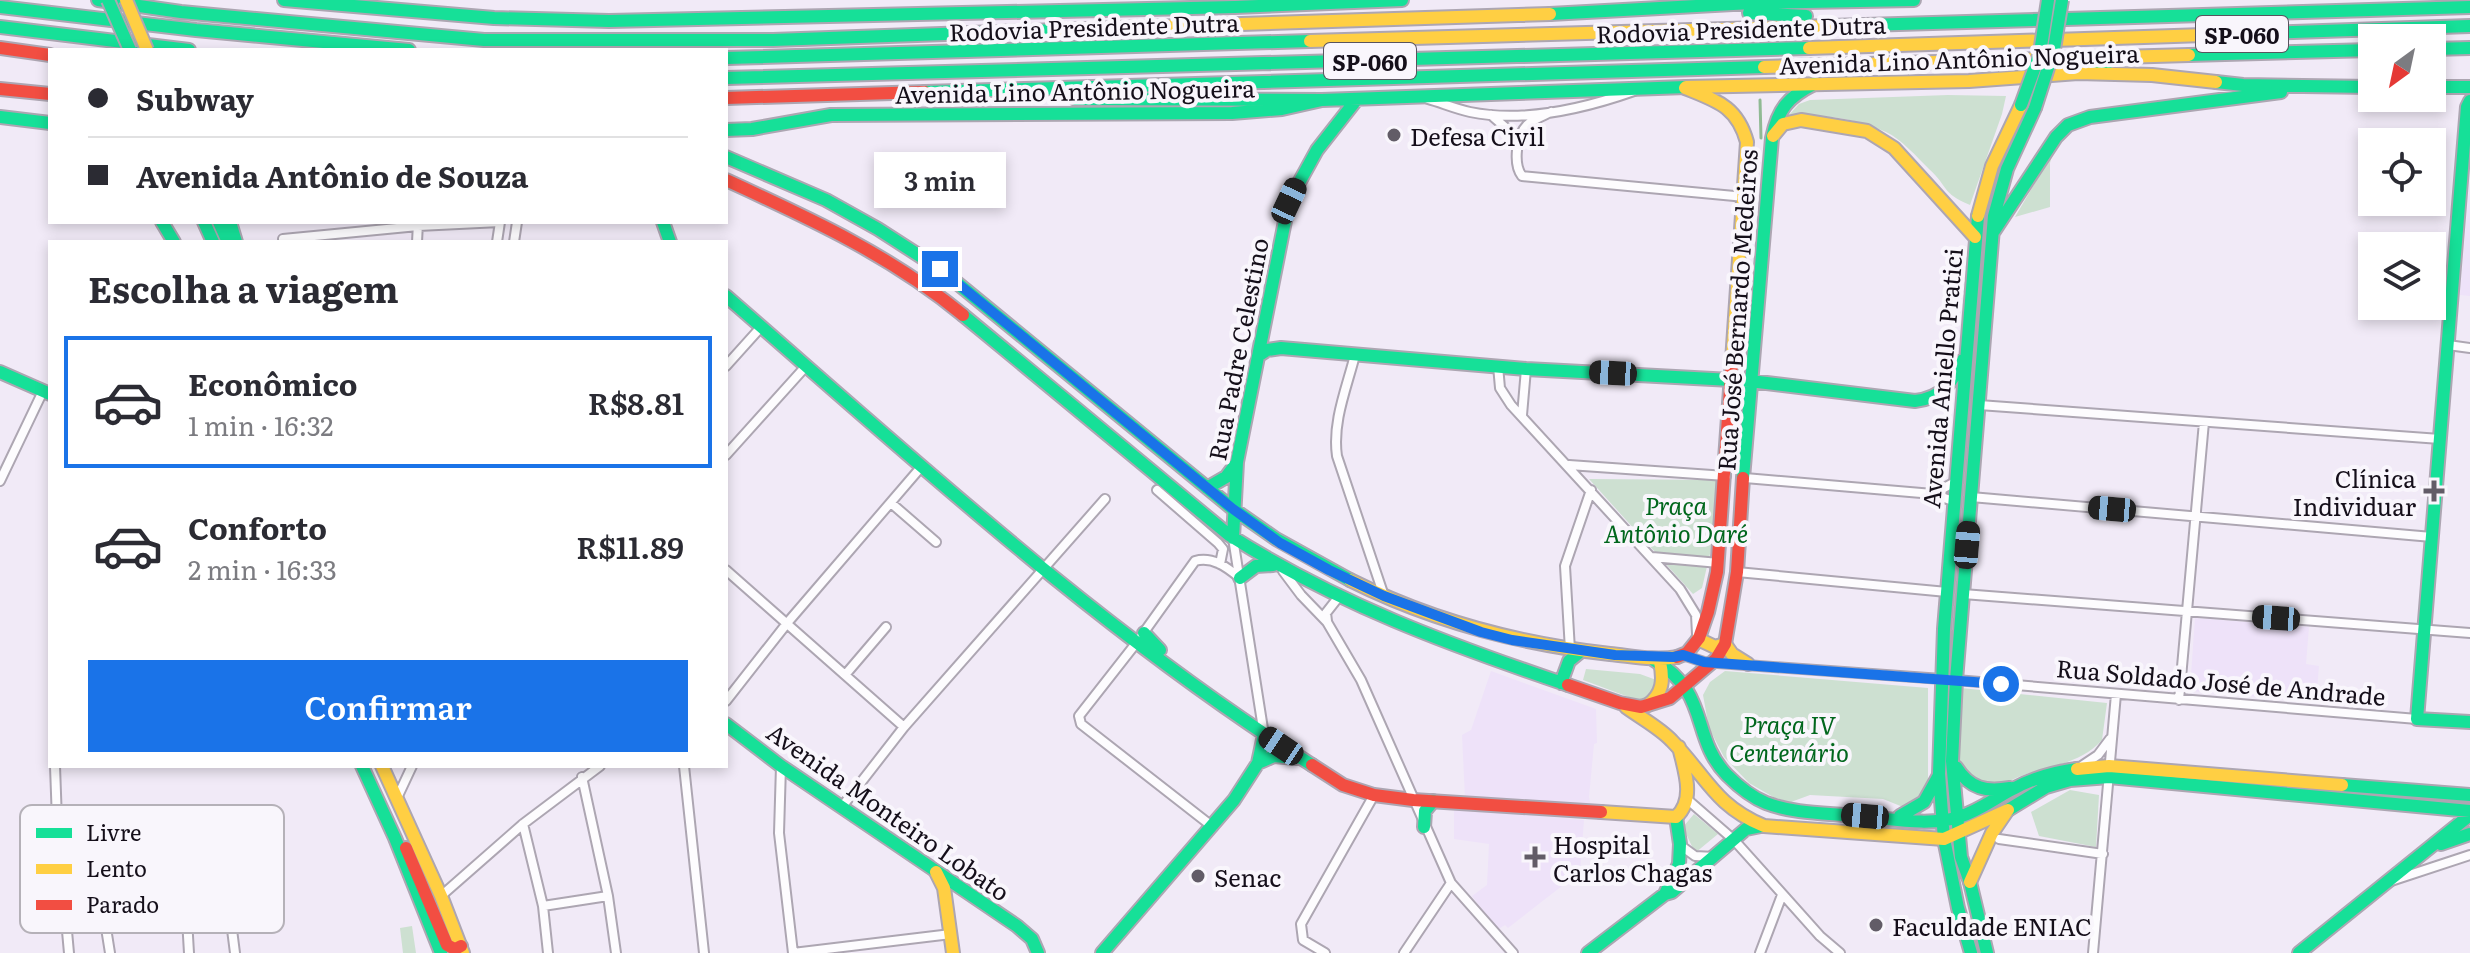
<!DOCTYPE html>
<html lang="pt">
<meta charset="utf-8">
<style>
:root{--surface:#fff;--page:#f2f2f3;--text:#2b2b33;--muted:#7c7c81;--line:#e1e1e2;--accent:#1a73e8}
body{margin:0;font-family:Literata,serif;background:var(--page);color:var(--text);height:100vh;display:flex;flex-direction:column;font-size:30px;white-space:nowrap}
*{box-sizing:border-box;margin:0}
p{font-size:26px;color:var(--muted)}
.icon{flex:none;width:44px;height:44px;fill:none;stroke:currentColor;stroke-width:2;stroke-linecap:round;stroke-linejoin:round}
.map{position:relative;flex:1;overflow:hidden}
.panel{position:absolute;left:48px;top:240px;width:680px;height:528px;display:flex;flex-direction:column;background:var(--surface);border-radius:0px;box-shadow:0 4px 12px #0003}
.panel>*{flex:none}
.banner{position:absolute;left:48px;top:48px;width:680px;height:176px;border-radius:0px;box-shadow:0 4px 12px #0003;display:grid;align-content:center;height:176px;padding:0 40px;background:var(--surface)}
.needle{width:52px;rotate:213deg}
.tools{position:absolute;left:2358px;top:24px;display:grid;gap:16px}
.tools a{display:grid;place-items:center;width:88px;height:88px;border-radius:0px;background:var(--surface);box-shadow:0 4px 12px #0003;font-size:40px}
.end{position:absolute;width:36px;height:36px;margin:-18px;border:10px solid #1a73e8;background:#fff;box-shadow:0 0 0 4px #fff}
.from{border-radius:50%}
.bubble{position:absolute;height:56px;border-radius:0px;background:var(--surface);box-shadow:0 4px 12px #0003;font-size:26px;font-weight:600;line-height:56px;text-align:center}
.car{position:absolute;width:24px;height:48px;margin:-24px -12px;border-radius:10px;box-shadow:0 0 6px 2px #0007;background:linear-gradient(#222 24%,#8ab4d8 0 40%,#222 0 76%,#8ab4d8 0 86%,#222 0)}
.banner b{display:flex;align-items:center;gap:28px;height:76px;font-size:30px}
.banner b+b{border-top:2px solid var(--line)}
.banner i{width:20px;height:20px;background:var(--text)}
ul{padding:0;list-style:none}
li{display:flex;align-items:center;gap:24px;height:132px;margin:0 16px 12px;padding:0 24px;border:4px solid transparent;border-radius:0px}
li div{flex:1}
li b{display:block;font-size:30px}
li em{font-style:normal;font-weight:600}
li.current{border-color:var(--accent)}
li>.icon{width:72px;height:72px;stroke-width:1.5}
h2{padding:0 40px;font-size:36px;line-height:96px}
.action{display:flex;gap:16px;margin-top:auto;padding:16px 40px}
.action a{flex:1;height:92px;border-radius:0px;background:var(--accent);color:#fff;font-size:32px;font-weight:600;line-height:92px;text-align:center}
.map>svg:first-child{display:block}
</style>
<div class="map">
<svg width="2470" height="953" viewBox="0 0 2470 953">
<rect width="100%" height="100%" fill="#f1eaf7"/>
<path fill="#eee2f9" d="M2470 176V296L2460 295Z
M2195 618 2309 627 2306 664 2319 666 2316 702 2192 691 2190 689Z
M1491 671 1596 709 1597 743 1594 744 1589 797 1591 807 1465 798 1462 735 1471 730Z
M1454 808 1584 820 1580 872 1508 928 1505 925 1497 930 1472 896 1487 885 1489 844 1454 839Z"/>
<path fill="#cde0d1" d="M1948 95 2006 96 2002 114 1970 205C1941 193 1949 187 1929 169 1917 157 1901 139 1886 132 1857 118 1819 114 1788 116L1799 104 1810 100Z
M2053 152 2050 163V207L2015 217Z
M1589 479 1719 480 1712 545 1702 588 1693 594Z
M1586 669 1640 674 1659 681 1653 698 1642 702 1583 680Z
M1725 671 1928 688V782L1922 796 1914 804 1903 807 1883 799 1810 795 1791 802 1775 798 1749 783 1724 757 1709 728 1703 695 1710 682Z
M1961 688 2107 703 2102 740C2081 764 2050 765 2021 776 2014 778 2005 785 1998 786 1979 789 1965 776 1958 760Z
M2070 790 2099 795 2096 847 2039 836 2031 812Z
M1694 814 1718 834 1695 853 1683 827Z
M412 926 416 953H403L400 928Z"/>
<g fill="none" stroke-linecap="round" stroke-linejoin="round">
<path stroke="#90ba94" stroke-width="3" d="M1760 100 1761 138"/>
<g stroke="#ada6b2" stroke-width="12">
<path id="street" d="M1428 99C1442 103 1456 109 1470 112 1524 123 1583 109 1634 91
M1551 112C1543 116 1534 119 1527 125 1516 136 1513 164 1522 176L1745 197
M1491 115 1519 139
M283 239 418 226 500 222
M417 242 418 223
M497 242 500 222
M514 242 517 222
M2448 345 2470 348
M1355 355C1347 387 1332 422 1337 456L1384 596
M726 366 762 326
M1498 366 1500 388 1511 405 1680 589 1696 615 1697 634
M1979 405 2440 439
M1522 415 1526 369
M726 455 807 365
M1569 465 1726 476
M1745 478 1933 494 1953 501
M0 481 43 391
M1157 490 1218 543 1223 549 1220 564
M1933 494 1955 482
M1971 497 2432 537
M891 503 936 542
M1233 538 1264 735
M1652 557 1719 563
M726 570 904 727
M1283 571 1301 595 1327 622 1361 680 1451 883 1513 953
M1737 572 1947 592
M1963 594 2470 633
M1327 621 1326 613 1337 599
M1570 650 1565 566 1591 490
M1683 655 1704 662 1956 680 2417 719
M845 675 886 627
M2179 700 2204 422
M726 701 788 622 922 466
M2083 765 2098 755 2110 739
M55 766 57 821 69 953
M684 766 704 953
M781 766 779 833 793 953
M582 777 608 896 616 953
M397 798 412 766
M1688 800 1734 840 1820 936 1840 953
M841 808 904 727 1105 499
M523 824 543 906 548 953
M1213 827 1081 724 1079 716 1137 642 1195 561C1212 556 1227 567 1240 578
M1999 839 2103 854
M1680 845 1695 856 1715 857
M2391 881 2470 855
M441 896 523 824 600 766
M543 906 608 896
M230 914 235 953
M187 919 189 953
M106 928 110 953
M793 953 951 934
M1325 953 1303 940 1301 924 1374 795
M1404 953 1451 883
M1760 953 1782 895
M2093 953 2116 694"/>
</g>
<g stroke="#ada6b2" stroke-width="16">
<path id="fast" d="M98 0 181 12 484 40H773L1057 30
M284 0 494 18 609 21 1235 7 1402 0
M0 7 196 30 409 50
M1749 13 1806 16
M1550 14 1751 3 1914 0
M1865 25 2470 7
M0 27 189 50
M2204 35 2470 26
M2432 49 2470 48
M2189 55 2372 50
M726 58 1310 41
M2078 73 2091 66 2106 65
M726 78 1809 48
M2216 82 2243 85 2372 87
M2432 87H2470
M1055 89 1076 99 1322 100
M925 92 1764 67
M2470 101 2467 107 2417 719 2470 722
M0 117 50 123
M726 130 752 129 831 115 1232 113 1282 109 1322 100 1686 87
M726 157 826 200 878 229 940 269 1233 509 1276 539 1350 580
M162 222 174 242
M204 222 213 242
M219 222 228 242
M230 222 236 242
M663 222 670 242
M1994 231 2056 137 2068 125 2090 117 2281 92
M726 296C915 460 1100 631 1312 765
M963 315 1229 535C1338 604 1447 644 1568 685
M1258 356 1267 350 1281 348 1526 369 1750 381 1915 401C1942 398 1952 383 1963 360
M0 372 50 394
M1743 478 1772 138C1778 109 1788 97 1814 84
M1207 488 1226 477 1235 465
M1233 538 1237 462 1289 201 1317 150 1357 99
M1240 578 1256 566 1273 565
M1144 633 1160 650
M1654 660C1711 693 1690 737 1727 775 1739 787 1751 797 1766 803 1795 814 1826 813 1856 816 1890 818 1926 827 1959 817 1979 811 1995 798 2013 789 2033 778 2055 772 2077 769
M1561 683 1569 661 1581 651
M726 724 781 766 1017 926 1032 939 1038 953
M1258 763 1274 756 1296 758
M362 766 395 838 441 953
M1956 767C1970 789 1986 792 2010 788
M2342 785 2470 795
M2008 810 2046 787 2070 780 2109 777 2470 811
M1900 816 1924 802 1938 777
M1424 827 1425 811 1433 801
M2441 844 2470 834
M1665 894 1679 864 1680 844 1676 817
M1102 953 1234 800 1258 763 1264 735
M1588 953 1665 894 1672 892 1746 829 1761 826
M1971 953 1958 908 1944 839 1939 774 1944 629 1978 216
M1987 953 1970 882 1961 857 1952 761 1956 680 1994 216 2007 169 2035 108
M2299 953 2470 815"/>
</g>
<g stroke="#ada6b2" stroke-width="16">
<path id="slow" d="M1057 30 1550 14
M1310 41 1865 25
M1809 48 2204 35
M1764 67 2189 55
M1686 87 1969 81 2078 73 2152 75 2216 82
M1685 88C1717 101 1737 106 1747 142L1732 361
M1773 136 1783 124 1801 120 1867 131 1894 148 1975 237
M1978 216 1992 166 2021 105
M1350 580C1432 621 1519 644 1610 654 1632 656 1655 661 1677 657
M1698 639 1715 647 1725 644 1732 654 1748 664
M1648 705C1663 693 1664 680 1660 662
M1626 707C1641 718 1660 728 1672 741 1706 776 1715 806 1764 826L1944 839 2008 810
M382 766 441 896 463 953
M2077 769 2109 766 2342 785
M1601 812 1676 817C1696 799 1684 769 1679 747
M936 872 944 888 953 953
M1970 882 1992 833 2007 811"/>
</g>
<g stroke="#ada6b2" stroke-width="16">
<path id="jam" d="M0 48 50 55
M0 89 50 94
M726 98 925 92
M726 180C811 219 890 255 963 315
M1677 657 1687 653 1699 638 1708 612 1717 572 1732 361
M1568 685 1620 703 1641 707 1670 698 1716 659 1725 644 1737 572 1743 478
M1312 765 1343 785 1374 795 1413 800 1601 812
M406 848 447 945 455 949 461 946"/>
</g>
<use href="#street" stroke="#fdfcfe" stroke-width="8"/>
<use href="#fast" stroke="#16e098" stroke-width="12"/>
<use href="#slow" stroke="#ffcf43" stroke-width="12"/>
<use href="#jam" stroke="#f24e42" stroke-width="12"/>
<g stroke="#ada6b2" stroke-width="16" stroke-linecap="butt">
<path id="fast-bridge" d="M108 0 130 50
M2021 105 2040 53 2048 0
M2035 108 2054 49 2062 0"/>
</g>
<g stroke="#ada6b2" stroke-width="16" stroke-linecap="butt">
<path id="slow-bridge" d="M126 0 147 50"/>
</g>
<use href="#fast-bridge" stroke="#16e098" stroke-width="12"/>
<use href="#slow-bridge" stroke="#ffcf43" stroke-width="12"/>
</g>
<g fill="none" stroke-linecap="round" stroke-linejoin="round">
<path stroke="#1a73e8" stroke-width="10" d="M940 269 1233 509 1280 543 1329 570 1384 596 1481 632 1512 640 1615 655 1673 657 1683 655 1704 662 2001 684"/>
</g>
<g fill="#625c67" stroke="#f9f6fc" stroke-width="3">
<circle cx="1394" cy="135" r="8"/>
<path d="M2430 479h8v8h8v8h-8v8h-8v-8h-8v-8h8z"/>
<path d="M1531 845h8v8h8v8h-8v8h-8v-8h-8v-8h8z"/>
<circle cx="1198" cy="876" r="8"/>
<circle cx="1876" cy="925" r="8"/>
</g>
<g text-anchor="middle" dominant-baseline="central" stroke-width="8" stroke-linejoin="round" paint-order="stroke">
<g fill="#f9f6fc" stroke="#59545e" stroke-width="2">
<rect x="2196" y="16" width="92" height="36" rx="6"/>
<rect x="1324" y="43" width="92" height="36" rx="6"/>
</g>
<g font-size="22" font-weight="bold" fill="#150f1a">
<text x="2242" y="34">SP-060</text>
<text x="1370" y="61">SP-060</text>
</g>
<g font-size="24" fill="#150f1a" stroke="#f9f6fc">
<text transform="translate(1094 26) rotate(-2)">Rodovia Presidente Dutra</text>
<text transform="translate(1741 28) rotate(-2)">Rodovia Presidente Dutra</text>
<text transform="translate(1959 58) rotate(-2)">Avenida Lino Antônio Nogueira</text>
<text transform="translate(1075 90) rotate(-1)">Avenida Lino Antônio Nogueira</text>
<text transform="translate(1736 310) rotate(-86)">Rua José Bernardo Medeiros</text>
<text transform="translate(1237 349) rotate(-79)">Rua Padre Celestino</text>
<text transform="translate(1941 378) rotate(-85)">Avenida Aniello Pratici</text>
<text transform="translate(2221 681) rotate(5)">Rua Soldado José de Andrade</text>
<text transform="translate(889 811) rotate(35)">Avenida Monteiro Lobato</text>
</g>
<g font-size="24" fill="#150f1a" stroke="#f9f6fc" text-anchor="start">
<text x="1410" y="135">Defesa Civil</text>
<text x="2416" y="477" text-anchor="end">Clínica<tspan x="2416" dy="28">Individuar</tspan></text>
<text x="1553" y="843">Hospital<tspan x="1553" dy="28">Carlos Chagas</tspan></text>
<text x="1214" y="876">Senac</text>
<text x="1892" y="925">Faculdade ENIAC</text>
</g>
<g font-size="24" font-style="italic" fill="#01671d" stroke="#f9f6fc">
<text x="1676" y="504">Praça<tspan x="1676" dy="28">Antônio Daré</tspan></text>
<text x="1789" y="723">Praça IV<tspan x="1789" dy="28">Centenário</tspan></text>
</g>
</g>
<rect x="20" y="805" width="264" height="128" rx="12" fill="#f9f6fc" stroke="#b5b1b8" stroke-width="2"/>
<rect x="36" y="828" width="36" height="10" fill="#16e098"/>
<rect x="36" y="864" width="36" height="10" fill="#ffcf43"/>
<rect x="36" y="900" width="36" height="10" fill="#f24e42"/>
<g font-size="22" fill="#150f1a">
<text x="86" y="841">Livre</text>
<text x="86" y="877">Lento</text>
<text x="86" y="913">Parado</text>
</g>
</svg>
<div class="tools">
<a><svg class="needle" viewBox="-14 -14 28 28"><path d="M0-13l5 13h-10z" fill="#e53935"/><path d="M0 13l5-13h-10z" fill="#7c7c81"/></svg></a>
<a><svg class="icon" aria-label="locate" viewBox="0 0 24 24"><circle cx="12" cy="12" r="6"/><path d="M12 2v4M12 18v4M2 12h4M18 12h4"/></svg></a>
<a><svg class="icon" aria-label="layers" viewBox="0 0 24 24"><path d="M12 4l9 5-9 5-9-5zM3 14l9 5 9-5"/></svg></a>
</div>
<i class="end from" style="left:2001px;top:684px"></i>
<i class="end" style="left:940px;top:269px"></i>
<div class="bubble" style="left:874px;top:152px;width:132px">3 min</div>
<i class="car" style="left:1289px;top:201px;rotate:25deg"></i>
<i class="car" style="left:1613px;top:373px;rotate:273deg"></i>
<i class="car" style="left:2112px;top:509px;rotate:275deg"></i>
<i class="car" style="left:1967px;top:545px;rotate:5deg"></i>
<i class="car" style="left:2276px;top:618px;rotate:274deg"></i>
<i class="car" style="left:1281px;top:746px;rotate:304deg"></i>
<i class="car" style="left:1865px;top:816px;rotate:275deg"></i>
<div class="banner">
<b><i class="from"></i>Subway</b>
<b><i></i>Avenida Antônio de Souza</b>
</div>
<section class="panel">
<h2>Escolha a viagem</h2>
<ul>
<li class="current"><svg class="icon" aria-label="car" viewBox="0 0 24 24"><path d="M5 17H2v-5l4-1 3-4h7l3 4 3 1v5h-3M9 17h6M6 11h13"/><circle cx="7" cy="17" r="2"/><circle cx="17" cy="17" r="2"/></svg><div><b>Econômico</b><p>1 min · 16:32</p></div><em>R$8.81</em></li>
<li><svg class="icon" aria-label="car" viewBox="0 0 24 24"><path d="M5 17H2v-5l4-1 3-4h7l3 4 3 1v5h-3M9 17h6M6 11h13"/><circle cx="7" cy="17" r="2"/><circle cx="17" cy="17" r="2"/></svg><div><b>Conforto</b><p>2 min · 16:33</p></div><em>R$11.89</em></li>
</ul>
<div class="action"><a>Confirmar</a></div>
</section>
</div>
